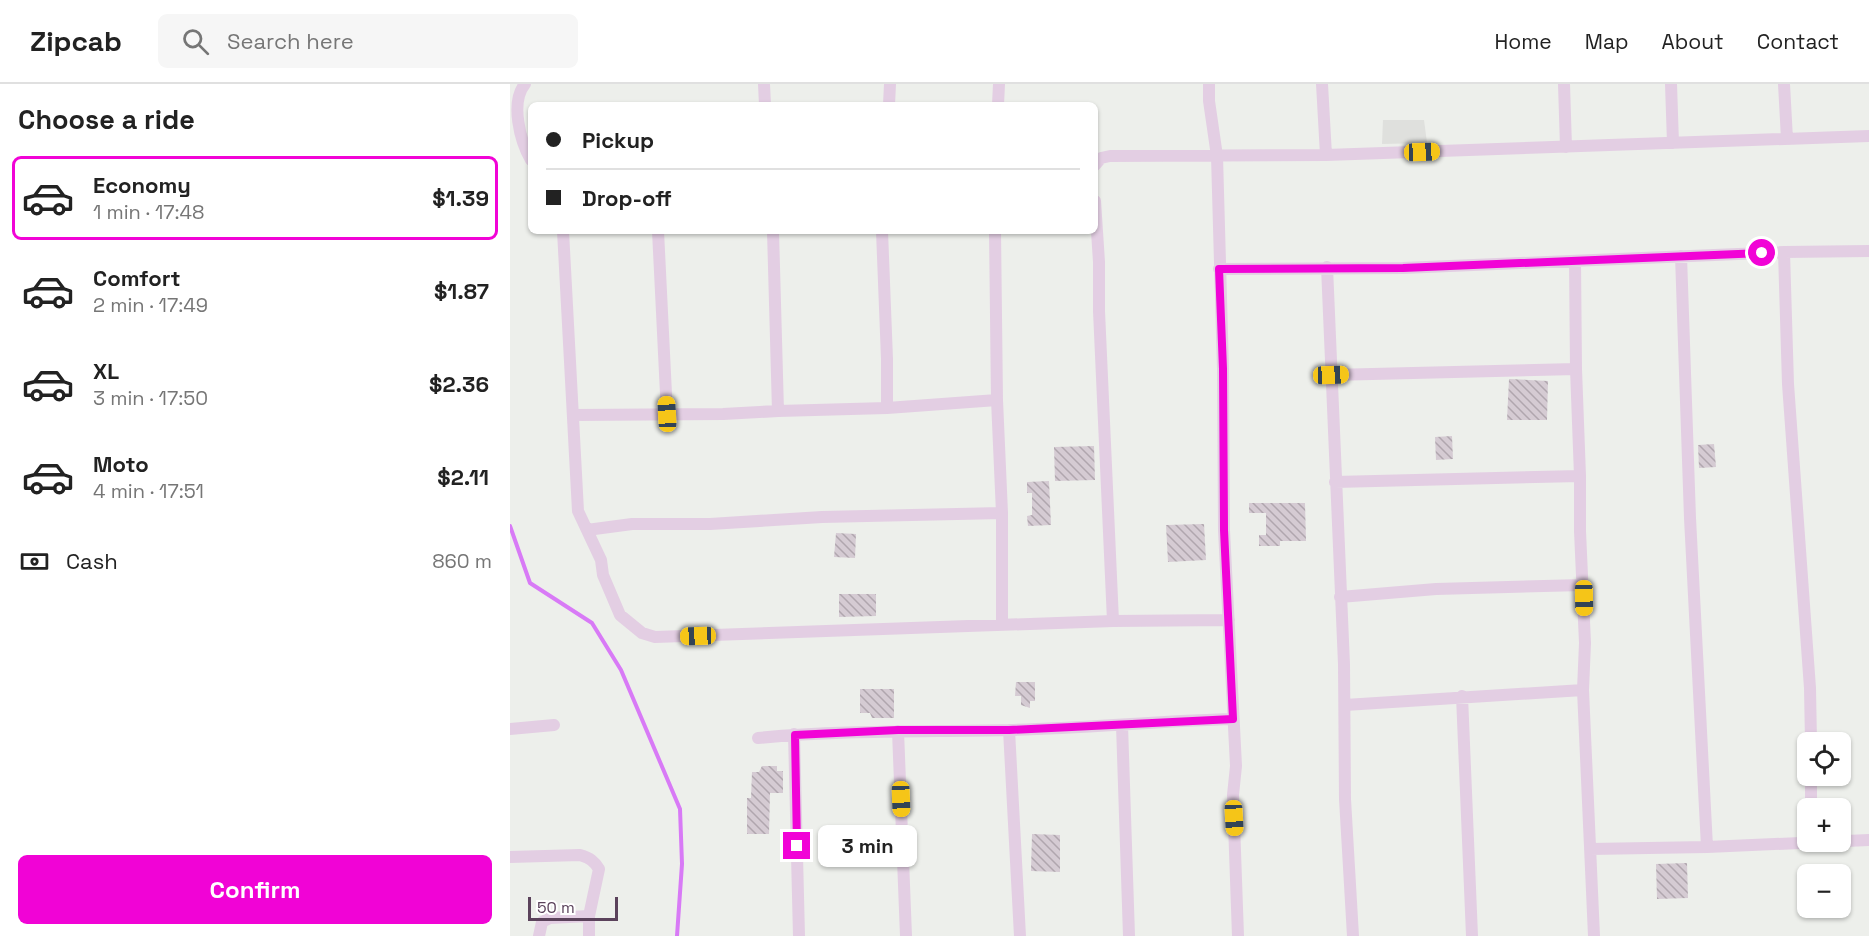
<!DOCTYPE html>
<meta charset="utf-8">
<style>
:root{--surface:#fff;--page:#f6f6f6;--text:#222;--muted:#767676;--line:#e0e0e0;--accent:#f103d6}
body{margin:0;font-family:"Space Grotesk",sans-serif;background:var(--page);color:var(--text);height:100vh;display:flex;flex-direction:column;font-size:22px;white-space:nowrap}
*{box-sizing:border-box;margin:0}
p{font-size:20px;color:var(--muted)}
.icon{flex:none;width:33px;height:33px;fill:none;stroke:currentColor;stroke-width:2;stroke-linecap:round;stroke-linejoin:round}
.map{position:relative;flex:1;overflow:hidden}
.details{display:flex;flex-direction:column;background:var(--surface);width:510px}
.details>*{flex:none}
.top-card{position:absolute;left:18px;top:18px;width:570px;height:132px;border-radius:9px;box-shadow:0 2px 4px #0004;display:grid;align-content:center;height:132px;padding:0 18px;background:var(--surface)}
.tools{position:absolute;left:1287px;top:648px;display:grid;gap:12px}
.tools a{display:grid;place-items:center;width:54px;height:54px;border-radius:9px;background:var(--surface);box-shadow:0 2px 4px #0004;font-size:30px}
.scale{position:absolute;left:18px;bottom:15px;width:90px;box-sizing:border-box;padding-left:6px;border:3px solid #5b425b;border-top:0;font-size:16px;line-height:21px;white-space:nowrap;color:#5b425b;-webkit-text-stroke:4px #fff;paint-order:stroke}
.end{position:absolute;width:27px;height:27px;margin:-14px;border:8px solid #f103d6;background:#fff;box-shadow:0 0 0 3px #fff}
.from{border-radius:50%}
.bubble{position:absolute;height:42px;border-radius:9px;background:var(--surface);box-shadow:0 2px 4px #0004;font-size:20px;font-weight:700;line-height:42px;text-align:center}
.car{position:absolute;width:18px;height:36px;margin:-18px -9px;border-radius:8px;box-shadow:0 0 4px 2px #0007;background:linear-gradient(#f5c518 24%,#345 0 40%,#f5c518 0 76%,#345 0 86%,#f5c518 0)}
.top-card b{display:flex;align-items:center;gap:21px;height:57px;font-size:22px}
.top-card b+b{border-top:2px solid var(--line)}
.top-card i{width:15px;height:15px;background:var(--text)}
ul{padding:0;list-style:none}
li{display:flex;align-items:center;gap:18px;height:84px;margin:0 12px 9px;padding:0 6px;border:3px solid transparent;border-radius:9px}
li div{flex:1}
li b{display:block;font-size:22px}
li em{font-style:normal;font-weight:700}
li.selected{border-color:var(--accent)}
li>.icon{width:54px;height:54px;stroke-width:1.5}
h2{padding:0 18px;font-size:27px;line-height:72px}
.pay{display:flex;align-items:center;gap:15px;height:66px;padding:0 18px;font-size:22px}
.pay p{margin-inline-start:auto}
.button{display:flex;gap:12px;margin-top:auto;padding:12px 18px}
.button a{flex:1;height:69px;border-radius:9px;background:var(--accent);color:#fff;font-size:24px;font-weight:700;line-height:69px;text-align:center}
header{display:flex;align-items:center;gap:36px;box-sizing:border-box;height:84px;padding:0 30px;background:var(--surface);border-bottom:2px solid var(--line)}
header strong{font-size:28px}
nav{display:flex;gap:33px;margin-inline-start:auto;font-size:21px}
.search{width:420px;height:54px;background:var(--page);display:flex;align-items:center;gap:15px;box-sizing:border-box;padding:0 21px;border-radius:9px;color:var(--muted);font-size:22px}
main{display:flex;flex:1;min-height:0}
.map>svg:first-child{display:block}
</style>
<header>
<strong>Zipcab</strong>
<div class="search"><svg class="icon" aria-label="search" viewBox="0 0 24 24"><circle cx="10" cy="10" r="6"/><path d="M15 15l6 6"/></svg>Search here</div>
<nav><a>Home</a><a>Map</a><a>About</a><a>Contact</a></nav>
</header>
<main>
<section class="details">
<h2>Choose a ride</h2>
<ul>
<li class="selected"><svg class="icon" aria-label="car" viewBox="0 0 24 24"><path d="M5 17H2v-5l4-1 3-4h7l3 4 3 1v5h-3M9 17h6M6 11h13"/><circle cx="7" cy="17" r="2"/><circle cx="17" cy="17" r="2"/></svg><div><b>Economy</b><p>1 min · 17:48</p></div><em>$1.39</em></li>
<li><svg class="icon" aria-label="car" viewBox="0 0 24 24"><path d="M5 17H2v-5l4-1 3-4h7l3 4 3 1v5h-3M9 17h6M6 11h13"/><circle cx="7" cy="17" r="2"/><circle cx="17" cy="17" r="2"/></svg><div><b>Comfort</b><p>2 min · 17:49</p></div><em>$1.87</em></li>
<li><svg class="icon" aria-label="car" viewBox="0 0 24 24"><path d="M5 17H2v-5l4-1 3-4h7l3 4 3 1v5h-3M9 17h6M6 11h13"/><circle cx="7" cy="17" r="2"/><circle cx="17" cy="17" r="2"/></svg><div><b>XL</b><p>3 min · 17:50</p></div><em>$2.36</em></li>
<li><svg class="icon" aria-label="car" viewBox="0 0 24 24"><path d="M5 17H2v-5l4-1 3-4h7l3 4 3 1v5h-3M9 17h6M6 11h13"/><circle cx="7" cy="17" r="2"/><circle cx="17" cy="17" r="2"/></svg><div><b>Moto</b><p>4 min · 17:51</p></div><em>$2.11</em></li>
</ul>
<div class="pay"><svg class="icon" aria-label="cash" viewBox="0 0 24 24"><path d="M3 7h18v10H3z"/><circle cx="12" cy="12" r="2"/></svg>Cash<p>860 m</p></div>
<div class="button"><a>Confirm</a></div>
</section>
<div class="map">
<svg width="1359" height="852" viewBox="0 0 1359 852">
<defs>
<pattern id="building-back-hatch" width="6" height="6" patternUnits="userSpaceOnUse" patternTransform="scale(1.5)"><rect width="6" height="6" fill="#d5cbd3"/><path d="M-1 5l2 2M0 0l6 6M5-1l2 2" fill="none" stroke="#b0a6ae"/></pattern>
</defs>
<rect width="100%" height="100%" fill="#edefeb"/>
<path fill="#dfe0dd" d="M873 36H914L917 59 872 60Z"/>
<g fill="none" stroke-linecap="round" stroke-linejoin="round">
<path stroke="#d87af6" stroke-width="4" d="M0 442 20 499 82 539 111 586 170 725 172 780 167 852"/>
</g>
<path fill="url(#building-back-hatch)" d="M999 295 1038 297 1037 336H997Z
M942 352 943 375 926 376 925 353Z
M1204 360 1206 383 1189 384 1188 361Z
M584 362 585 396 545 397 544 363Z
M539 397 541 441 518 442 517 432 522 431V409H517V398Z
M739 419H795L796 457H770V462H749V451H756V429H739Z
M694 440 696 476 658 478 656 441Z
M326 449 346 450 345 474 324 473Z
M329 510H366V532L329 533Z
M506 598H525V617H520V624L511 621V612H505Z
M350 605H384V634H362L360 629H350Z
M252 682H267V687H273V709H260L259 750H237V714H241L242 688H249Z
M522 750 550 751V788L521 787Z
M1177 779 1178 814 1147 815 1146 780Z"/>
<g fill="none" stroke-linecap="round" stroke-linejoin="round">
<path stroke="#e3cee3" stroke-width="12" d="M15 0C0 18 10 57 21 76
M254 0 255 21
M699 0V17L707 72 713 285 714 446 726 682 723 711 728 852
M812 0 816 71
M1054 0 1056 63
M1161 0 1163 59
M1274 0 1277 55
M379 21 380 0
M488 21 489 0
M585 81 591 74 600 72 816 71 1359 52
M585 117 589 178V227L603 537
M53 147 68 427 91 476 93 491 110 531 132 549 145 553 603 537 719 536
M148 147 157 330
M263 147 268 327
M372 147 377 275V324
M485 147 487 316 492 429V540
M1274 168 1278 300 1300 604 1301 658
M1171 172 1180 434 1197 763
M1065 177 1066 285 1070 392V447L1075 559 1073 606 1084 852
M817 183 834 580 835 715 843 852
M709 185 893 184 1274 168 1359 167
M821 291 1066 285
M63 331 213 330 268 327 377 324 487 316
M825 398 1070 392
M77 446 122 440H200L312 433 492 429
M830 513 926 505 1073 501
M952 612 962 852
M835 621 1073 606
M612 641 619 852
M0 645 44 641
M499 646 510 852
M388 647 396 852
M284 650 289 852
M248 654C331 646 415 648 499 646 574 644 649 637 723 635
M1301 692V724
M1080 765 1197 763 1359 756
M0 773 70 771C80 774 84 777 89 785L79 832
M29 852 32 838 40 834 79 832V852"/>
</g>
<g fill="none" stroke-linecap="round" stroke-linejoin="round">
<path stroke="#f103d6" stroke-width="8" d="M287 762 285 651 388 646H499L723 635 714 446 713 285 709 185 893 184 1252 169"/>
</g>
</svg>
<div class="tools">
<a><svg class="icon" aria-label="locate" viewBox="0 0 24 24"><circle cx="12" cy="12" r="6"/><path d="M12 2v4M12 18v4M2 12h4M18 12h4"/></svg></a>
<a>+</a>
<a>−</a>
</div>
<div class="scale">50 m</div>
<i class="end from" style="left:1252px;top:169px"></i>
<i class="end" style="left:287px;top:762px"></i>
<div class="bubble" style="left:308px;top:741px;width:99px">3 min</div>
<i class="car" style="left:912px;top:68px;rotate:88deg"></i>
<i class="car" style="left:821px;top:291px;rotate:88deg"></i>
<i class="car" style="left:157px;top:330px;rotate:357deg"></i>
<i class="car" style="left:1074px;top:514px;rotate:179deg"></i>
<i class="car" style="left:188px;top:552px;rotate:268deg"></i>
<i class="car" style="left:391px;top:715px;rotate:178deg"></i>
<i class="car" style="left:724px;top:734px;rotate:177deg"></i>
<div class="top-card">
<b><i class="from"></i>Pickup</b>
<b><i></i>Drop-off</b>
</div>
</div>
</main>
